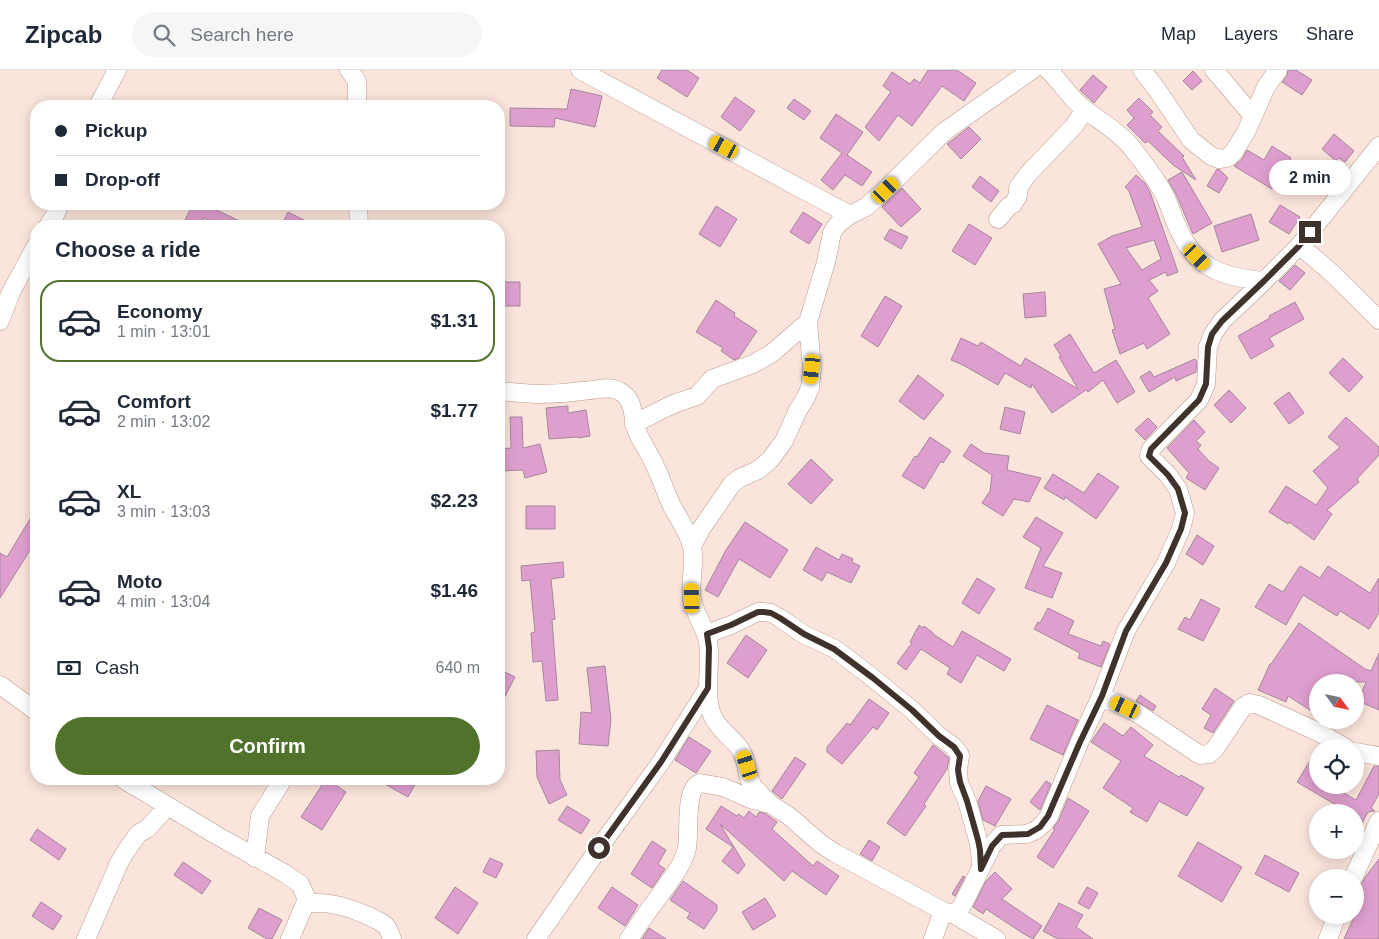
<!DOCTYPE html>
<meta charset="utf-8">
<style>
:root{--surface:#fff;--page:#f6f6f7;--text:#1f2937;--muted:#747a83;--line:#e0e1e3;--accent:#50722a}
body{margin:0;font-family:Arial,sans-serif;background:var(--page);color:var(--text);height:100vh;display:flex;flex-direction:column;font-size:19px;white-space:nowrap}
*{box-sizing:border-box;margin:0}
p{font-size:16px;color:var(--muted)}
.icon{flex:none;width:28px;height:28px;fill:none;stroke:currentColor;stroke-width:2;stroke-linecap:round;stroke-linejoin:round}
.map{position:relative;flex:1;overflow:hidden}
.panel{position:absolute;left:30px;top:150px;width:475px;height:565px;display:flex;flex-direction:column;background:var(--surface);border-radius:20px;box-shadow:0 2px 12px #0003}
.panel>*{flex:none}
.banner{position:absolute;left:30px;top:30px;width:475px;height:110px;border-radius:20px;box-shadow:0 2px 12px #0003;display:grid;align-content:center;height:110px;padding:0 25px;background:var(--surface)}
.needle{width:32px;rotate:123deg}
.controls{position:absolute;left:1309px;top:604px;display:grid;gap:10px}
.controls a{display:grid;place-items:center;width:55px;height:55px;border-radius:50%;background:var(--surface);box-shadow:0 2px 12px #0003;font-size:25px}
.end{position:absolute;width:22px;height:22px;margin:-11px;border:6px solid #3f312b;background:#fff;box-shadow:0 0 0 2px #fff}
.from{border-radius:50%}
.bubble{position:absolute;height:35px;border-radius:18px;background:var(--surface);box-shadow:0 2px 12px #0003;font-size:16px;font-weight:800;line-height:35px;text-align:center}
.car{position:absolute;width:15px;height:30px;margin:-15px -8px;border-radius:6px;box-shadow:0 0 4px 1px #0007;background:linear-gradient(#f5c518 24%,#345 0 40%,#f5c518 0 76%,#345 0 86%,#f5c518 0)}
.banner b{display:flex;align-items:center;gap:18px;height:48px;font-size:19px}
.banner b+b{border-top:1px solid var(--line)}
.banner i{width:12px;height:12px;background:var(--text)}
ul{padding:0;list-style:none}
li{display:flex;align-items:center;gap:15px;height:82px;margin:0 10px 8px;padding:0 15px;border:2px solid transparent;border-radius:20px}
li div{flex:1}
li b{display:block;font-size:19px}
li em{font-style:normal;font-weight:800}
li.selected{border-color:var(--accent)}
li>.icon{width:45px;height:45px;stroke-width:1.5}
h2{padding:0 25px;font-size:22px;line-height:60px}
.pay{display:flex;align-items:center;gap:12px;height:55px;padding:0 25px;font-size:19px}
.pay p{margin-inline-start:auto}
.primary-button{display:flex;gap:10px;margin-top:auto;padding:10px 25px}
.primary-button a{flex:1;height:58px;border-radius:30px;background:var(--accent);color:#fff;font-size:20px;font-weight:800;line-height:58px;text-align:center}
header{display:flex;align-items:center;gap:30px;box-sizing:border-box;height:70px;padding:0 25px;background:var(--surface);border-bottom:1px solid var(--line)}
header strong{font-size:24px}
nav{display:flex;gap:28px;margin-inline-start:auto;font-size:18px}
.search{width:350px;height:45px;background:var(--page);display:flex;align-items:center;gap:12px;box-sizing:border-box;padding:0 18px;border-radius:28px;color:var(--muted);font-size:19px}
.map>svg:first-child{display:block}
</style>
<header>
<strong>Zipcab</strong>
<div class="search"><svg class="icon" aria-label="search" viewBox="0 0 24 24"><circle cx="10" cy="10" r="6"/><path d="M15 15l6 6"/></svg>Search here</div>
<nav><a>Map</a><a>Layers</a><a>Share</a></nav>
</header>
<div class="map">
<svg width="1379" height="869" viewBox="0 0 1379 869">
<rect width="100%" height="100%" fill="#fae4db"/>
<path fill="#de9fce" stroke="#a4879c" fill-rule="evenodd" d="M662 0H687L699 8 687 27 657 8Z
M928 0H957L976 13 964 31 942 16 912 56 898 45 879 71 865 57 891 22 883 16 892 2 910 14 914 9 920 13Z
M1288 0H1296L1312 10 1302 25 1282 12 1287 6Z
M1193 1 1202 11 1192 20 1183 11Z
M1093 5 1107 17 1094 33 1080 20Z
M571 19 602 26 595 57 555 48 554 57 510 56V38L567 39Z
M735 27 755 41 740 61 721 47Z
M1139 28 1153 42 1150 45 1162 57 1158 61 1184 86 1182 87 1196 110 1173 95 1148 71 1145 73 1127 55 1134 48 1127 40Z
M794 29 811 41 804 50 787 38Z
M836 44 863 62 847 85 872 102 862 116 845 105 833 120 821 110 842 83 820 68Z
M969 57 981 69 961 89 947 74Z
M1334 64 1354 81 1345 92 1339 88 1336 91 1322 79Z
M1272 76 1291 88 1272 119 1234 96 1242 89 1247 80 1264 90Z
M1217 99 1220 100 1228 108 1219 123 1207 116Z
M1182 102 1212 153 1193 164 1176 124 1168 110Z
M1136 105 1145 113 1150 122 1178 202 1167 206 1166 202 1149 210 1158 221 1148 228 1170 264 1147 279 1144 273 1120 284 1112 260 1115 259 1104 219 1121 214 1098 174 1112 166 1142 157 1129 121 1125 117ZM1154 170 1161 189 1142 200 1126 178Z
M980 106 999 121 991 132 972 117Z
M902 118 921 139 901 157 882 137Z
M193 134H204L250 156H222L204 148 200 156H182Z
M1280 135 1300 147 1289 164 1269 152Z
M716 136 737 149 720 177 699 164Z
M288 142 316 156H281Z
M803 142 822 154 809 174 790 162Z
M1251 144 1259 170 1222 182 1214 156Z
M969 154 992 168 975 195 952 181Z
M890 159 908 167 901 179 884 169Z
M1295 195 1305 203 1290 220 1279 211Z
M502 212H520V236H503Z
M1045 222 1046 246 1025 248 1023 224Z
M885 226 902 236 878 277 861 266Z
M716 230 735 243 734 246 757 261 739 288 734 290 721 281 723 278 696 262Z
M1295 232 1304 249 1269 268 1274 276 1251 289 1238 266 1270 248 1269 246Z
M1070 264 1094 303 1116 290 1135 322 1117 333 1103 310 1088 322 1086 320 1052 343 1032 314 1031 318 1005 303 998 315 963 295 951 290 961 268 978 276 981 272 1021 296 1025 288 1078 319 1059 287 1061 286 1054 275Z
M1343 288 1363 307 1349 322 1329 303Z
M1195 289 1197 292 1196 302 1176 311 1175 307 1149 322 1140 307 1150 301 1154 307Z
M918 305 944 325 924 350 899 331Z
M1229 320 1246 338 1231 353 1214 335Z
M1289 322 1304 343 1289 354 1274 333Z
M568 336V343L586 340 590 366 578 368V367L549 369 546 338Z
M1005 337 1025 342 1020 364 1000 359Z
M510 347H522L523 378 540 374 547 402 525 408 523 400 499 401V379L511 378Z
M1346 347 1379 377V385L1357 409 1359 412 1327 440 1332 444 1314 470 1289 452 1288 454 1269 442 1286 416 1316 435 1328 418 1313 401 1340 377 1328 367Z
M1148 348 1157 357 1145 370 1135 360Z
M1194 350 1205 362 1196 371 1201 375 1198 379 1209 391 1219 398 1205 420 1186 408 1189 403 1167 378Z
M930 367 951 381 943 393 941 391 924 419 902 406 915 386 917 387Z
M971 374 984 383 1009 386 1007 400 1041 408 1029 432 1014 429 1003 446 982 433 990 421 992 405 963 386Z
M811 389 833 410 811 434 788 414Z
M1098 403 1119 417 1096 449 1065 427 1064 430 1044 418 1053 404 1084 423Z
M526 436H555V459H526Z
M36 439V479L32 477 0 528V483L7 487Z
M1036 447 1063 463 1043 496 1062 503 1052 528 1025 518 1041 478 1023 467Z
M745 452 788 480 770 508 739 489 718 527 705 520 726 480Z
M1197 465 1214 476 1203 495 1186 484Z
M816 477 839 490 842 484 853 489 852 492 860 496 851 513 827 502 822 511 803 500Z
M563 492 564 507 551 509 555 549 552 550 558 630 546 631 542 591 533 592 531 563 535 562 530 510 522 511 521 496Z
M1300 496 1320 508 1328 496 1370 523 1379 508V543L1369 559 1340 541 1337 546 1303 525 1286 555 1255 537 1269 514 1283 522Z
M977 508 995 519 979 544 962 533Z
M1201 529 1220 539 1203 571 1178 559 1185 547 1190 550Z
M1048 538 1074 551 1068 564 1101 576 1103 571 1110 574 1101 597 1078 588 1080 583 1034 559 1038 552 1040 553Z
M1299 553 1365 599 1371 601 1379 583V640L1358 631 1366 612H1318V645L1288 626 1286 632 1258 620 1270 594H1271Z
M919 555 923 558 924 556 933 563V564L953 577 962 561 1011 589 1004 601 977 585 961 613 947 604 950 598 921 579 906 600 897 593 912 573 910 572Z
M746 565 767 580 748 608 727 593Z
M605 596 611 650 608 676 579 674 581 642 592 643 587 598Z
M499 599 515 607 499 638Z
M1215 618 1234 631 1213 663 1204 658 1211 645 1202 639Z
M1140 625 1156 636 1153 641 1136 631Z
M869 629 889 643 877 660 873 657 842 694 827 682V677L847 653 850 655Z
M1047 635 1078 650 1063 685 1030 669Z
M1104 653 1123 666 1131 657 1153 675 1144 686 1179 707 1181 705 1204 718 1187 746 1159 731 1147 752 1130 742 1133 738 1103 718 1121 691 1091 672Z
M689 667 711 681 696 703 675 690Z
M933 675 949 688 947 699 924 734 926 736 905 766 887 753 919 707 914 703Z
M1318 678V715H1330L1356 730 1374 696H1379V724L1371 738 1375 741 1368 742 1355 766V742H1338L1341 738 1297 712Z
M559 680 560 710 567 725 549 734 537 707 536 681Z
M795 687 806 694 782 729 772 721Z
M326 709 346 722 322 760 301 747Z
M376 709H418L408 727Z
M1046 711 1051 714 1040 740 1030 732Z
M986 716 1011 729 995 756 983 750 978 731Z
M1068 728 1089 741 1053 798 1037 787 1055 759 1053 758 1059 750Z
M567 736 590 750 581 764 558 750Z
M721 736 737 746 739 744 744 748 749 741 756 747 759 742 766 744 777 752 772 759 813 796 817 791 839 806 826 825 792 801 784 811 720 754 745 795 738 804 722 791 733 777 706 759Z
M37 759 66 779 59 790 30 770Z
M869 770 880 777 872 791 860 784Z
M652 771 666 780 658 794 665 799 652 818 631 804Z
M1198 772 1242 797 1222 832 1178 806Z
M1265 785 1299 803 1289 822 1255 804Z
M490 788 503 794 496 808 483 802Z
M1379 789V869H1344L1364 825 1356 818 1362 813 1366 806Z
M183 792 211 811 202 824 174 805Z
M995 802 1012 819 1002 829 1042 856 1033 869 1024 864 986 839 983 844 973 837 986 811Z
M963 806 965 807 955 826 952 824Z
M683 811 717 835V840L704 859 687 848 690 843 670 830Z
M455 817 478 833 458 864 435 848Z
M612 817 638 835 625 856 598 838Z
M1087 817 1098 823 1089 839 1078 833Z
M765 828 776 846 753 860 742 842Z
M41 832 62 846 53 860 32 846Z
M1059 833 1083 845 1076 857 1093 869H1058L1043 861Z
M259 838 282 850 272 869H267L248 858Z
M649 858 666 869H642Z"/>
<g fill="none" stroke-linecap="round" stroke-linejoin="round">
<g stroke="#bc9a8c" stroke-width="19">
<path id="minor" d="M349 0 357 11V36
M580 0 850 145
M1048 0C1061 12 1070 28 1084 39 1100 51 1119 62 1132 78 1144 93 1157 110 1166 128 1172 142 1176 157 1184 170 1202 202 1231 208 1264 211
M1142 0 1158 21 1191 70 1211 86 1219 89 1227 88 1233 83 1246 62 1266 17 1278 0
M1214 0 1253 46
M98 36 117 0
M358 134 359 156
M998 149 1009 136 1013 134 1018 126V118L1028 104 1074 56 1085 39
M48 156 54 147 60 134
M1299 176C1328 197 1353 224 1379 250
M0 251 11 222 36 176
M499 321C513 322 527 324 540 324 554 324 568 323 582 321 594 321 608 315 619 321 637 330 631 350 638 364 644 376 651 386 656 398 662 410 666 424 672 436 679 450 689 462 692 477 696 495 689 512 692 530 696 548 708 560 709 579 710 602 704 626 713 647 719 661 735 669 742 682 747 691 746 702 750 711 755 720 763 727 770 734
M634 354 663 339 676 333 697 326 712 309 753 294 771 284 808 252
M692 476 701 459 732 414 740 408 758 400 770 390 784 371 797 342 805 329 810 318 812 299 808 252 826 192 832 163 835 158 839 153 850 145 866 137 885 120 945 61 1032 0
M707 564 731 555 758 542H764L771 543 780 548 803 564 835 579 873 608 912 640 939 666 954 677 960 685 958 700 959 713 967 731 978 770 980 780 981 797
M0 615 36 641
M1101 626 1137 643 1200 685 1209 684 1215 679 1243 637 1249 633 1259 635 1318 662 1346 678
M1355 682 1379 686
M123 709 216 765 284 803 300 814 306 827 305 834 290 869
M255 788 260 746 283 709
M1353 808 1379 751
M305 834C329 830 350 838 371 847 375 850 381 851 385 855 389 859 390 864 392 869
M955 845 963 834 992 776 1001 765 1027 764 1036 760 1044 753 1049 746 1080 671 1101 626 1126 561 1166 493 1181 459 1185 443 1178 419 1168 405 1149 386 1151 379 1199 330 1206 314 1208 277 1213 264 1222 251 1264 211 1299 176 1379 76
M86 869 119 793 126 781 138 764 148 758 167 737
M536 869 599 778 661 692 708 618
M629 869C639 854 649 839 660 825 670 810 683 796 687 778 690 763 684 719 700 713L723 717 753 730 770 734 789 746 821 774 835 783 943 841 955 845 996 869
M933 869 943 841
M1328 869 1337 845"/>
</g>
<use href="#minor" stroke="#fff" stroke-width="18"/>
</g>
<g fill="none" stroke-linecap="round" stroke-linejoin="round">
<path stroke="#3f312b" stroke-width="6" d="M599 778 661 692 708 618 709 578 707 564 731 555 758 542H764L771 543 780 548 804 564 834 579 873 608 912 640 939 666 954 677 960 686 958 700 960 712 967 731 978 770 980 780 981 799 992 776 1002 765 1028 764 1040 757 1048 746 1080 672 1102 626 1126 561 1166 493 1181 459 1185 443 1178 419 1168 405 1149 386 1151 379 1199 330 1206 314 1208 277 1212 264 1222 251 1264 211 1299 176 1310 162"/>
</g>
</svg>
<div class="controls">
<a><svg class="needle" viewBox="-14 -14 28 28"><path d="M0-13l5 13h-10z" fill="#e53935"/><path d="M0 13l5-13h-10z" fill="#747a83"/></svg></a>
<a><svg class="icon" aria-label="locate" viewBox="0 0 24 24"><circle cx="12" cy="12" r="6"/><path d="M12 2v4M12 18v4M2 12h4M18 12h4"/></svg></a>
<a>+</a>
<a>−</a>
</div>
<i class="end from" style="left:599px;top:778px"></i>
<i class="end" style="left:1310px;top:162px"></i>
<div class="bubble" style="left:1269px;top:90px;width:82px">2 min</div>
<i class="car" style="left:724px;top:77px;rotate:298deg"></i>
<i class="car" style="left:886px;top:120px;rotate:46deg"></i>
<i class="car" style="left:1197px;top:187px;rotate:136deg"></i>
<i class="car" style="left:812px;top:299px;rotate:186deg"></i>
<i class="car" style="left:692px;top:528px;rotate:358deg"></i>
<i class="car" style="left:1125px;top:637px;rotate:295deg"></i>
<i class="car" style="left:747px;top:695px;rotate:342deg"></i>
<div class="banner">
<b><i class="from"></i>Pickup</b>
<b><i></i>Drop-off</b>
</div>
<section class="panel">
<h2>Choose a ride</h2>
<ul>
<li class="selected"><svg class="icon" aria-label="car" viewBox="0 0 24 24"><path d="M5 17H2v-5l4-1 3-4h7l3 4 3 1v5h-3M9 17h6M6 11h13"/><circle cx="7" cy="17" r="2"/><circle cx="17" cy="17" r="2"/></svg><div><b>Economy</b><p>1 min · 13:01</p></div><em>$1.31</em></li>
<li><svg class="icon" aria-label="car" viewBox="0 0 24 24"><path d="M5 17H2v-5l4-1 3-4h7l3 4 3 1v5h-3M9 17h6M6 11h13"/><circle cx="7" cy="17" r="2"/><circle cx="17" cy="17" r="2"/></svg><div><b>Comfort</b><p>2 min · 13:02</p></div><em>$1.77</em></li>
<li><svg class="icon" aria-label="car" viewBox="0 0 24 24"><path d="M5 17H2v-5l4-1 3-4h7l3 4 3 1v5h-3M9 17h6M6 11h13"/><circle cx="7" cy="17" r="2"/><circle cx="17" cy="17" r="2"/></svg><div><b>XL</b><p>3 min · 13:03</p></div><em>$2.23</em></li>
<li><svg class="icon" aria-label="car" viewBox="0 0 24 24"><path d="M5 17H2v-5l4-1 3-4h7l3 4 3 1v5h-3M9 17h6M6 11h13"/><circle cx="7" cy="17" r="2"/><circle cx="17" cy="17" r="2"/></svg><div><b>Moto</b><p>4 min · 13:04</p></div><em>$1.46</em></li>
</ul>
<div class="pay"><svg class="icon" aria-label="cash" viewBox="0 0 24 24"><path d="M3 7h18v10H3z"/><circle cx="12" cy="12" r="2"/></svg>Cash<p>640 m</p></div>
<div class="primary-button"><a>Confirm</a></div>
</section>
</div>
